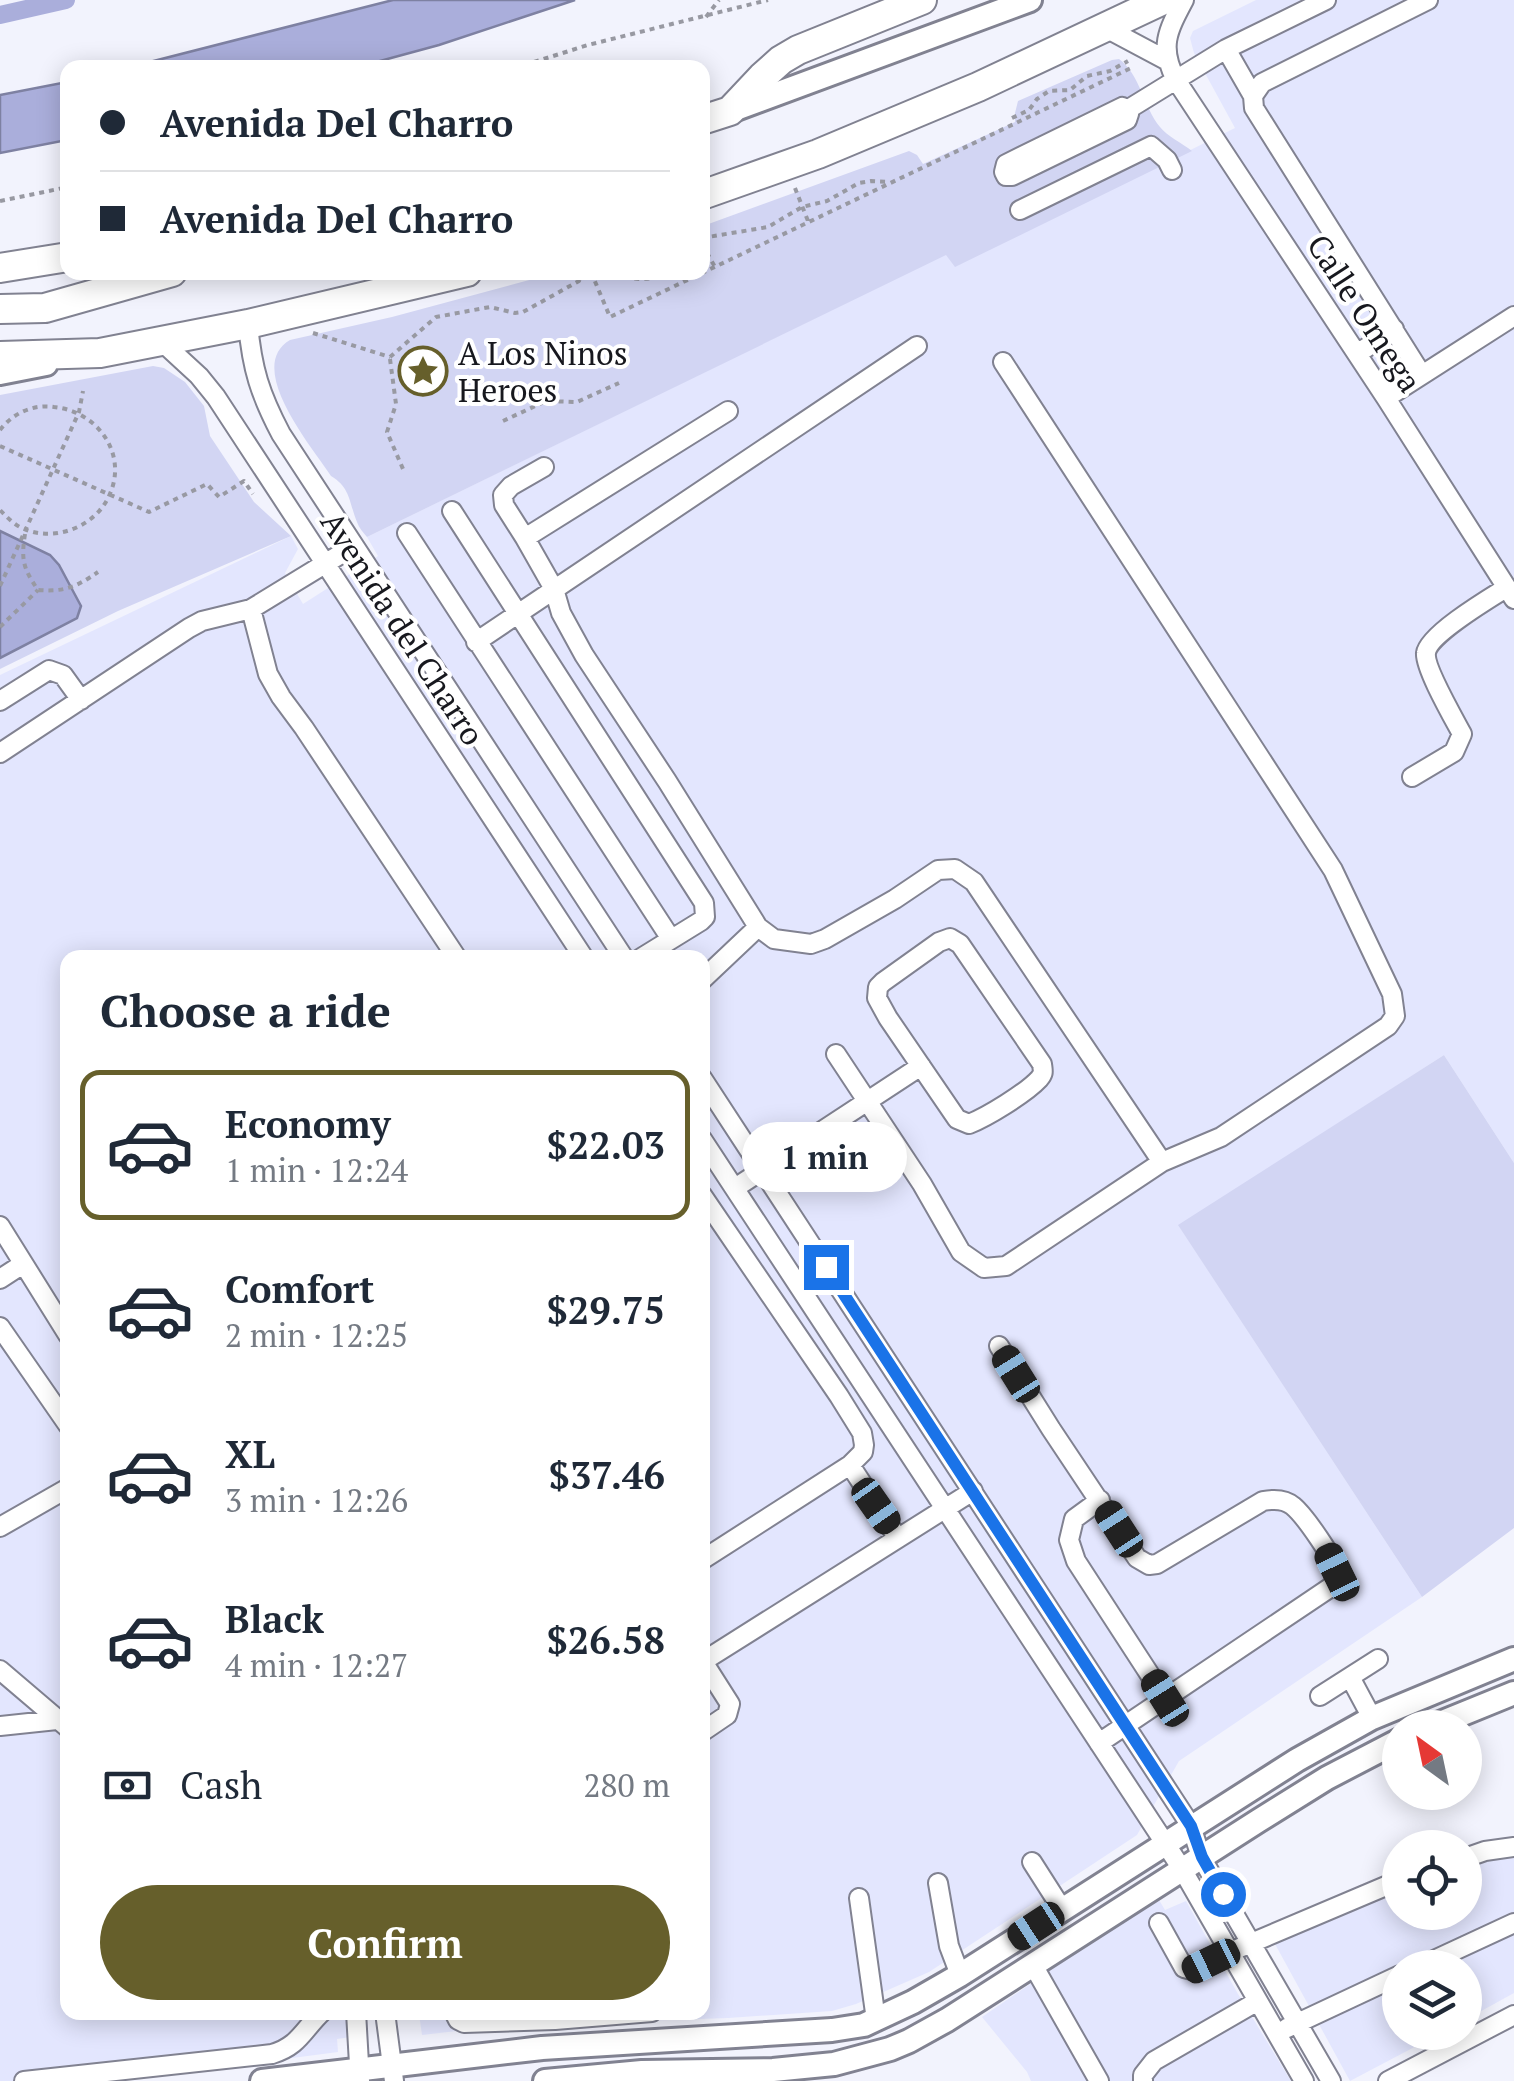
<!DOCTYPE html>
<meta charset="utf-8">
<style>
:root{--surface:#fff;--page:#f2f2f3;--text:#1f2937;--muted:#747a83;--line:#e0e1e3;--accent:#665f2b}
body{margin:0;font-family:"PT Serif",serif;background:var(--page);color:var(--text);height:100vh;display:flex;flex-direction:column;font-size:38px;white-space:nowrap}
*{box-sizing:border-box;margin:0}
p{font-size:32px;color:var(--muted)}
.icon{flex:none;width:55px;height:55px;fill:none;stroke:currentColor;stroke-width:2;stroke-linecap:round;stroke-linejoin:round}
.map{position:relative;flex:1;overflow:hidden}
.side{position:absolute;left:60px;top:950px;width:650px;height:1070px;display:flex;flex-direction:column;background:var(--surface);border-radius:20px;box-shadow:0 5px 25px #0003}
.side>*{flex:none}
.guide{position:absolute;left:60px;top:60px;width:650px;height:220px;border-radius:20px;box-shadow:0 5px 25px #0003;display:grid;align-content:center;height:220px;padding:0 40px;background:var(--surface)}
.needle{width:65px;rotate:327deg}
.controls{position:absolute;left:1382px;top:1710px;display:grid;gap:20px}
.controls a{display:grid;place-items:center;width:100px;height:100px;border-radius:50%;background:var(--surface);box-shadow:0 5px 25px #0003;font-size:50px}
.end{position:absolute;width:45px;height:45px;margin:-22px;border:12px solid #1a73e8;background:#fff;box-shadow:0 0 0 5px #fff}
.from{border-radius:50%}
.bubble{position:absolute;height:70px;border-radius:35px;background:var(--surface);box-shadow:0 5px 25px #0003;font-size:32px;font-weight:800;line-height:70px;text-align:center}
.car{position:absolute;width:30px;height:60px;margin:-30px -15px;border-radius:12px;box-shadow:0 0 8px 2px #0007;background:linear-gradient(#222 24%,#8ab4d8 0 40%,#222 0 76%,#8ab4d8 0 86%,#222 0)}
.guide b{display:flex;align-items:center;gap:35px;height:95px;font-size:38px}
.guide b+b{border-top:2px solid var(--line)}
.guide i{width:25px;height:25px;background:var(--text)}
ul{padding:0;list-style:none}
li{display:flex;align-items:center;gap:30px;height:150px;margin:0 20px 15px;padding:0 20px;border:5px solid transparent;border-radius:20px}
li div{flex:1}
li b{display:block;font-size:38px}
li em{font-style:normal;font-weight:800}
li.selected{border-color:var(--accent)}
li>.icon{width:90px;height:90px;stroke-width:1.5}
h2{padding:0 40px;font-size:45px;line-height:120px}
.pay{display:flex;align-items:center;gap:25px;height:110px;padding:0 40px;font-size:38px}
.pay p{margin-inline-start:auto}
.action{display:flex;gap:20px;margin-top:auto;padding:20px 40px}
.action a{flex:1;height:115px;border-radius:60px;background:var(--accent);color:#fff;font-size:40px;font-weight:800;line-height:115px;text-align:center}
.map>svg:first-child{display:block}
</style>
<div class="map">
<svg width="1514" height="2081" viewBox="0 0 1514 2081">
<rect width="100%" height="100%" fill="#f2f3fd"/>
<path fill="#e3e6fe" fill-rule="evenodd" d="M1256 0H1514V1163L1444 1055 1179 1226 1422 1597 1179 1761 1137 1835 929 1972 856 2004 832 2011 728 2018 581 2023 496 2033 474 2029 422 2035 419 2014 363 2019 365 2035 337 2039 338 2052 117 2081H0V675L291 536 298 549 285 573 303 604 378 556 367 537 946 254 955 266 1235 128 1194 53 1190 38 1193 31ZM68 958H702V2012H68Z
M1514 1855V1993L1465 2020V1968H1400V2032L1441 2033 1350 2081 1275 1944 1400 1891V1912H1465V1864Z
M1159 1900 1165 1910 1186 1901 1238 1994 1291 2081H1031L1027 2072 982 2017 1093 1941Z"/>
<path fill="#d2d5f3" d="M1119 59C1140 74 1144 108 1160 127 1167 136 1182 143 1192 151L955 267 946 255 367 537C363 532 359 528 357 522 349 503 351 488 331 476 312 447 244 367 290 340L392 317 555 273 702 272 703 226 909 151 917 155 923 164 1015 122V113L1018 101 1112 60Z
M153 366 164 368 185 382 204 406 210 436 254 502 291 536 118 611 0 669V395Z
M1444 1055 1514 1163V1528L1422 1597 1178 1225Z"/>
<path fill="#aaaedb" stroke="#7e81a2" stroke-width="2.5" d="M393 0H575L439 45 358 67H130Z
M67 82V140L0 153V95Z
M0 531 50 555 59 565 81 606 77 618 0 658Z"/>
<g fill="none" stroke-linecap="round" stroke-linejoin="round">
<path stroke="#aaaedb" stroke-width="18" d="M0 15 66 0"/>
<g stroke="#818291" stroke-width="22">
<path id="minor" d="M1184 0C1167 32 1159 47 1176 80L1386 398 1514 599
M1104 27 1166 60
M1226 49 1253 96
M1122 107 1129 114 1127 120 1012 176H1006L1004 172 1006 164Z
M1127 110 1226 49 1326 0
M1020 210 1151 146 1167 160 1172 170
M248 324C252 369 260 394 281 434L624 958
M161 341 199 376 216 397 584 958
M1357 354 1394 329
M1422 375 1254 108 1253 96 1262 83 1428 0
M1386 398 1514 316
M728 411 525 538 554 589 561 613 584 655 667 781 758 927
M452 511 704 903 705 917 701 921 641 958
M407 533 671 939
M525 538 504 505 503 495 511 486 544 467
M251 609 268 674 281 697 304 728 457 958
M476 642 917 346
M0 701 49 670 63 675 81 700
M0 753 189 628 202 621 251 609 354 546
M1412 777 1454 752 1462 734C1454 719 1424 667 1426 653 1428 635 1490 598 1506 588
M950 938 960 944 1042 1064C1043 1072 1044 1073 1039 1079 1026 1093 987 1117 969 1124L957 1119 888 1018 877 998 878 987 883 982 939 942Z
M702 980 758 927 774 939 811 944 825 939 895 899 938 870 955 869 974 882 1162 1162 1221 1137 1388 1026 1395 1016 1392 994 1333 870 1003 362
M836 1054 922 1184 961 1252 984 1268 1006 1266 1162 1162
M702 1078 1191 1826 1201 1857 1331 2081
M702 1139 1182 1869 1304 2081
M735 1188 921 1066
M702 1195 839 1396 862 1433 864 1445 863 1452 850 1465 702 1560
M0 1226 68 1335
M0 1279 23 1264
M0 1327 68 1425
M999 1346 1051 1429 1137 1558 1149 1565 1157 1564 1263 1501C1274 1499 1285 1499 1293 1506 1304 1515 1336 1560 1337 1573 1337 1579 1334 1582 1331 1587L1099 1743
M850 1465 897 1537
M1100 1500 1074 1519 1069 1540 1076 1561 1165 1698
M0 1527 68 1488
M702 1660 730 1704 727 1715 702 1732
M702 1662 973 1491
M0 1670 68 1728
M1350 1677 1372 1718
M1320 1696 1378 1659
M0 1726 57 1720
M1465 1858 1485 1851 1514 1847
M1032 1862 1062 1909
M938 1883 949 1946 960 1975
M859 1898 876 2020
M1159 1923 1184 1968 1192 1970 1230 1952 1400 1880
M1033 1965 1099 2081
M1417 1968 1514 1923
M356 2012 360 2081
M385 2012 394 2081
M454 2012 458 2020 464 2023 555 2020 652 2012
M1287 2028 1400 1975
M24 2081 272 2054C299 2046 303 2030 322 2012
M1143 2081V2075L1154 2061 1258 2001
M1388 2081 1514 2015"/>
</g>
<g stroke="#818291" stroke-width="28">
<path id="major" d="M733 110 1030 0
M0 373 46 364
M1428 1728 1514 1693
M262 2081 542 2048 832 2030 864 2025 913 2002 960 1975 1297 1760 1372 1718 1514 1659
M545 2081 642 2072 773 2070 834 2064 890 2049 909 2041 947 2020 1258 1821 1327 1778 1400 1740"/>
</g>
<g stroke="#818291" stroke-width="32">
<path id="highway" d="M702 120 730 111 762 77 781 60 798 50 922 0
M702 195 818 154 978 87 1163 0
M0 268 68 257
M0 309 45 308 172 272
M0 356 100 353 248 324 467 272"/>
</g>
<path stroke="#9899a2" stroke-width="4" stroke-dasharray="5 5" stroke-linecap="butt" d="M706 17 719 0
M515 68 588 45 768 0
M1012 118 1029 110 1037 99 1049 91 1070 90 1087 76 1110 71 1128 61
M795 188 808 221
M0 201 68 187
M702 238 768 227 802 207 827 201 859 183 871 181 890 182
M702 244 715 267
M591 272 610 317 1131 68
M605 272C628 278 646 284 668 272
M313 333 390 357
M390 357 436 317 490 307 515 313 523 312 579 281 583 272
M390 359 396 404 387 432 403 469
M503 421 546 401 577 402 619 383
M0 430C13 413 33 404 54 407 97 411 129 454 109 496 95 527 55 542 24 529 14 525 7 517 0 510
M0 446 149 512 207 484 219 497 244 481 253 494
M25 534C21 560 23 568 38 590 65 592 76 587 98 572
M0 586 79 412 83 391
M0 627 38 590"/>
<use href="#minor" stroke="#fff" stroke-width="18"/>
<use href="#major" stroke="#fff" stroke-width="22"/>
<use href="#highway" stroke="#fff" stroke-width="28"/>
</g>
<g fill="none" stroke-linecap="round" stroke-linejoin="round">
<path stroke="#1a73e8" stroke-width="12" d="M826 1267 1191 1826 1202 1857 1223 1894"/>
</g>
<defs>
<g id="sight-ring" transform="scale(2.5)"><circle r="9.5" fill="#fff" stroke="#665f2b" stroke-width="1.5"/><path d="M0-6L1.8-2.2L6-1.7L2.9 1.2L3.7 5.4L0 3.3L-3.7 5.4L-2.9 1.2L-6-1.7L-1.8-2.2Z" fill="#665f2b"/></g>
</defs>
<g fill-rule="evenodd">
<use href="#sight-ring" x="423" y="371"/>
</g>
<g text-anchor="middle" dominant-baseline="central" stroke-width="8" stroke-linejoin="round" paint-order="stroke">
<g font-size="32" fill="#17181e" stroke="#fff">
<text transform="translate(1365 313) rotate(57)">Calle Omega</text>
<text transform="translate(403 628) rotate(57)">Avenida del Charro</text>
</g>
<g font-size="32" fill="#17181e" stroke="#fff" text-anchor="start">
<text x="458" y="353">A Los Ninos<tspan x="458" dy="37">Heroes</tspan></text>
</g>
</g>
</svg>
<div class="controls">
<a><svg class="needle" viewBox="-14 -14 28 28"><path d="M0-13l5 13h-10z" fill="#e53935"/><path d="M0 13l5-13h-10z" fill="#747a83"/></svg></a>
<a><svg class="icon" aria-label="locate" viewBox="0 0 24 24"><circle cx="12" cy="12" r="6"/><path d="M12 2v4M12 18v4M2 12h4M18 12h4"/></svg></a>
<a><svg class="icon" aria-label="layers" viewBox="0 0 24 24"><path d="M12 4l9 5-9 5-9-5zM3 14l9 5 9-5"/></svg></a>
</div>
<i class="end from" style="left:1223px;top:1894px"></i>
<i class="end" style="left:826px;top:1267px"></i>
<div class="bubble" style="left:742px;top:1122px;width:165px">1 min</div>
<i class="car" style="left:1016px;top:1374px;rotate:328deg"></i>
<i class="car" style="left:876px;top:1506px;rotate:145deg"></i>
<i class="car" style="left:1119px;top:1529px;rotate:327deg"></i>
<i class="car" style="left:1337px;top:1572px;rotate:334deg"></i>
<i class="car" style="left:1165px;top:1698px;rotate:328deg"></i>
<i class="car" style="left:1036px;top:1926px;rotate:237deg"></i>
<i class="car" style="left:1211px;top:1961px;rotate:244deg"></i>
<div class="guide">
<b><i class="from"></i>Avenida Del Charro</b>
<b><i></i>Avenida Del Charro</b>
</div>
<section class="side">
<h2>Choose a ride</h2>
<ul>
<li class="selected"><svg class="icon" aria-label="car" viewBox="0 0 24 24"><path d="M5 17H2v-5l4-1 3-4h7l3 4 3 1v5h-3M9 17h6M6 11h13"/><circle cx="7" cy="17" r="2"/><circle cx="17" cy="17" r="2"/></svg><div><b>Economy</b><p>1 min · 12:24</p></div><em>$22.03</em></li>
<li><svg class="icon" aria-label="car" viewBox="0 0 24 24"><path d="M5 17H2v-5l4-1 3-4h7l3 4 3 1v5h-3M9 17h6M6 11h13"/><circle cx="7" cy="17" r="2"/><circle cx="17" cy="17" r="2"/></svg><div><b>Comfort</b><p>2 min · 12:25</p></div><em>$29.75</em></li>
<li><svg class="icon" aria-label="car" viewBox="0 0 24 24"><path d="M5 17H2v-5l4-1 3-4h7l3 4 3 1v5h-3M9 17h6M6 11h13"/><circle cx="7" cy="17" r="2"/><circle cx="17" cy="17" r="2"/></svg><div><b>XL</b><p>3 min · 12:26</p></div><em>$37.46</em></li>
<li><svg class="icon" aria-label="car" viewBox="0 0 24 24"><path d="M5 17H2v-5l4-1 3-4h7l3 4 3 1v5h-3M9 17h6M6 11h13"/><circle cx="7" cy="17" r="2"/><circle cx="17" cy="17" r="2"/></svg><div><b>Black</b><p>4 min · 12:27</p></div><em>$26.58</em></li>
</ul>
<div class="pay"><svg class="icon" aria-label="cash" viewBox="0 0 24 24"><path d="M3 7h18v10H3z"/><circle cx="12" cy="12" r="2"/></svg>Cash<p>280 m</p></div>
<div class="action"><a>Confirm</a></div>
</section>
</div>
